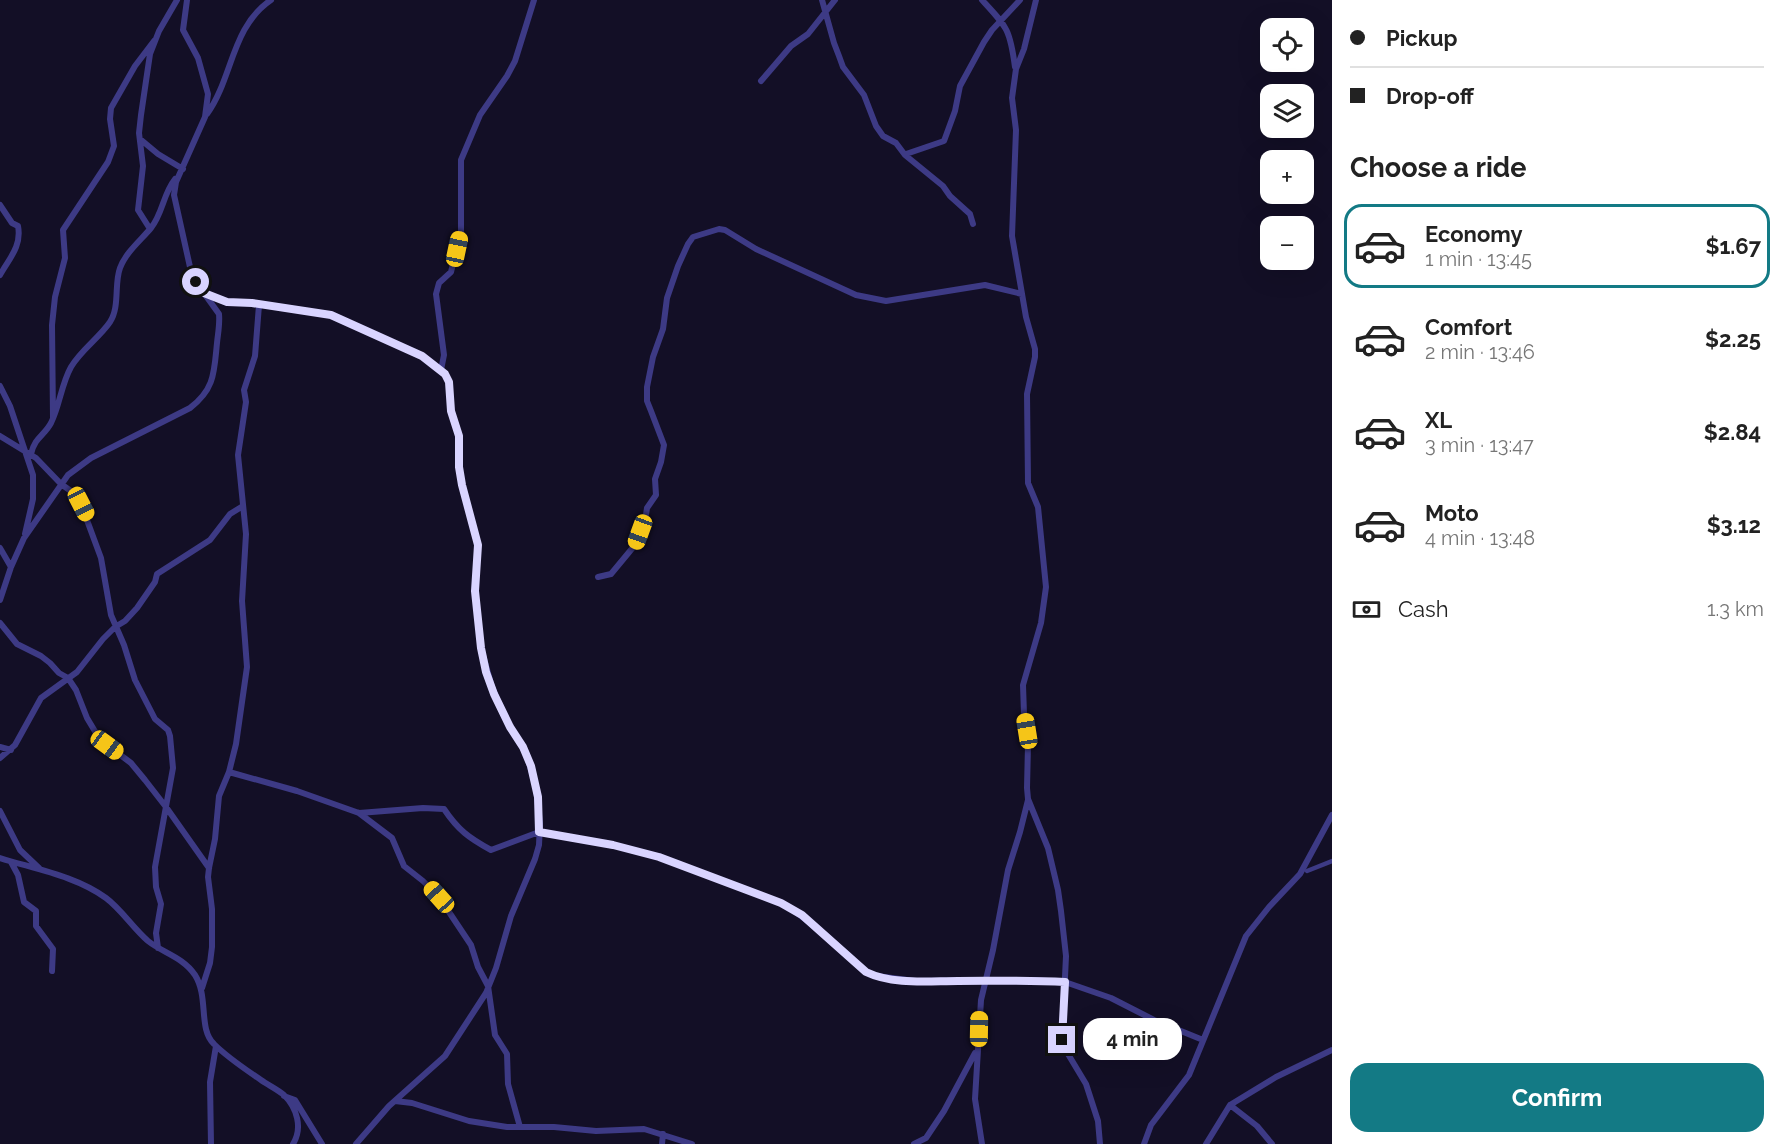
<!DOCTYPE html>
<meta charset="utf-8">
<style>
:root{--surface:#fff;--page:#f2f2f2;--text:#222;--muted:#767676;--line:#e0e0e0;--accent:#137a85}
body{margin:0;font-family:Raleway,sans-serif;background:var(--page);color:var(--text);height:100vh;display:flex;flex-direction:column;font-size:22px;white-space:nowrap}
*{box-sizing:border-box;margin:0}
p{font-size:20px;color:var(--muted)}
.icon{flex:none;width:33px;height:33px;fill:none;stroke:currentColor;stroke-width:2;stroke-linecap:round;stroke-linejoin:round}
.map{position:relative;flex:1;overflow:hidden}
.details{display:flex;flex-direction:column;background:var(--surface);width:450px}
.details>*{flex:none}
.hud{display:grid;align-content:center;height:132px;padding:0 18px;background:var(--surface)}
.fabs{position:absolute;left:1260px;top:18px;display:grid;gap:12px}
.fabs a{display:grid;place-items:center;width:54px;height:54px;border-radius:12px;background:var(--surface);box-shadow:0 6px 24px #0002;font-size:30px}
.end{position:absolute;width:27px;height:27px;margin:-14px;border:8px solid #d9d4ff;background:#111;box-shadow:0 0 0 3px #111}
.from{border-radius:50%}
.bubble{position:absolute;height:42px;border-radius:18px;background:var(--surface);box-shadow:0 6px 24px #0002;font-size:20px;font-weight:700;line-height:42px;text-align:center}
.car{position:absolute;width:18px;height:36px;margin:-18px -9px;border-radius:8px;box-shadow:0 0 4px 2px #0007;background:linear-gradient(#f5c518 24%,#345 0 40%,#f5c518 0 76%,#345 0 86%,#f5c518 0)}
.hud b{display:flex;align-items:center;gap:21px;height:57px;font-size:22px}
.hud b+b{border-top:2px solid var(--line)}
.hud i{width:15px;height:15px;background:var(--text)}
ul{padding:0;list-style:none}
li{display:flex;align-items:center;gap:18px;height:84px;margin:0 12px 9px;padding:0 6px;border:3px solid transparent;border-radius:18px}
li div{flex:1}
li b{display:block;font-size:22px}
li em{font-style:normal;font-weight:700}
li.selected{border-color:var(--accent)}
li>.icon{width:54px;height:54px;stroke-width:1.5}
h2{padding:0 18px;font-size:27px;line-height:72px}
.pay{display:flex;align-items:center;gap:15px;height:66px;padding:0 18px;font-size:22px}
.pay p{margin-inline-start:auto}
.cta{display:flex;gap:12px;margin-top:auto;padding:12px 18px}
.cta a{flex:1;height:69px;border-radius:18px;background:var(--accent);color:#fff;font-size:24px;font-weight:700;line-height:69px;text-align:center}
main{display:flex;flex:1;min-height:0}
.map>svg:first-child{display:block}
</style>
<main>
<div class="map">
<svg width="1332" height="1144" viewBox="0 0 1332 1144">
<rect width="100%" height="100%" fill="#130f26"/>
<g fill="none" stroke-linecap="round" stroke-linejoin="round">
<path stroke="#3d3a85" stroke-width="4.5" d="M1307 871 1332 861"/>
<path stroke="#3d3a85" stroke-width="6" d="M822 0 834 43 839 56 843 67 864 95 876 126 883 136 896 143 905 155 943 186 950 196 970 214 973 224
M982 0C1007 27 1010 29 1015 67
M1036 0 1024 49 1016 69 1012 98 1016 130 1012 236 1026 317 1035 349V357L1027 394 1028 483 1038 507 1046 587 1041 623 1023 685 1024 714 1028 745 1027 788 1028 799 1048 848 1058 890 1061 911 1066 956 1062 1040 1068 1054 1086 1084 1098 1121 1100 1144
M761 81 791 46 808 34 835 0
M207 114C233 78 231 27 271 0
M140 139 158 154 183 169
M906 154 944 141 955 111 960 86 984 42 992 30 1020 0
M0 205 12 223 18 226C22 246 9 259 0 275
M150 229 138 210 143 166 139 133 141 115 150 54 159 31 177 0
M204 293 227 302 252 303 331 315 422 356 445 374 449 382 451 411 459 436V467L462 485 478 545 475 591 481 648 492 687 504 716 527 755 536 788 540 823 539 845 535 859 511 916 496 968 486 993 445 1056 389 1106 356 1144
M441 370 444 355 436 294 439 283 451 272 461 231V160L480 115 507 76 515 61 534 0
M0 386 10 406 33 475V499L25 534
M53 418 52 325 55 297 65 258 63 230 108 162 114 146 110 119 111 108 135 66 154 41
M0 436 36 458 61 484 75 494 81 504 101 558 111 615 124 645 135 680 155 719 168 730 170 736 173 768 155 867 156 887 161 904 156 933 158 948
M31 454C35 437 44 436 51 423 60 405 61 385 71 367 81 350 99 338 110 322 120 307 114 284 120 268 126 252 141 240 151 228 163 213 163 194 175 179
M0 548 11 567
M598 577 611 574 635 545 645 521 647 508 656 495 655 479 661 462 664 445 651 411 647 401V387L653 357 663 329 667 298 678 266 688 244 693 237 719 229 725 230 756 249 856 295 886 301 985 285 1022 294
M0 600 11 567 24 538 68 475 91 458 190 408C215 389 214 372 217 343 218 333 220 324 219 314L196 282 190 267 174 195 176 182 205 117 208 94 198 58 183 30 187 0
M0 623 17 644 41 656 50 663 59 673 68 678 76 690 87 718 96 733 107 745 131 763 145 780 166 807 209 868
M0 747 11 750
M0 758 15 745 41 698 77 672 103 639 115 627 125 621 137 608 155 582 157 574 210 540 230 514 243 506
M229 772 297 791 359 813 423 808 444 809C458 830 469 838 491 850L539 832 613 845 659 857 781 903 792 909 822 932 866 972 877 976 915 981 1030 980 1065 982 1111 998 1154 1020 1203 1040
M0 811 20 850 39 868
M359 813 392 838 404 866 423 881 439 897 471 945 478 967 488 986 495 1035 507 1054 508 1084 520 1127
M0 858C35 869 76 876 106 898 121 909 133 928 148 941 163 953 183 957 195 975 209 997 198 1029 214 1044 228 1058 245 1069 261 1080 268 1085 277 1089 284 1095 297 1108 303 1128 293 1144
M11 862 18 875 24 902 36 911V926L53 949 52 971
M202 988 210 963 212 947V909L208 877 209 868 215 839 219 796 229 772 236 744 247 667 242 601 246 534 238 455 246 402 244 390 255 356 259 305
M284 1096 295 1100 322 1144
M395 1101 412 1103 469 1121 507 1127H554L596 1131 644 1129 692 1144
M1230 1105 1257 1126 1272 1144
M211 1144 210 1082 216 1046
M662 1144 663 1134
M914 1144 926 1138 944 1111 975 1053
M982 1144 975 1099 981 1000 993 950 1008 870 1020 832 1028 800
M1144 1144 1151 1125 1189 1075 1246 936 1269 907 1300 874 1332 815
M1206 1144 1230 1105 1276 1077 1332 1050"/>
</g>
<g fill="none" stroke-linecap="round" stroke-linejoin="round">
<path stroke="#d9d4ff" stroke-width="8" d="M196 282 204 293 227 302 252 303 331 315 422 356 445 374 449 382 451 411 459 436V467L462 485 478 545 475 591 481 648 486 672 494 694 510 727 523 747 531 766 538 797 539 832 613 845 659 857 781 903 802 915 866 972C893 985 928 981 958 981 994 981 1029 980 1065 982L1062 1040"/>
</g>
</svg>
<div class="fabs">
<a><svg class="icon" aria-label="locate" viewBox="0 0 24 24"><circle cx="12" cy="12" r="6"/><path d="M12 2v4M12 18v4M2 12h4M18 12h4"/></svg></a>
<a><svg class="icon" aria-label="layers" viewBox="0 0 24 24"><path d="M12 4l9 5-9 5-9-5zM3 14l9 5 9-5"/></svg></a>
<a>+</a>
<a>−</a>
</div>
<i class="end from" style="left:196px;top:282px"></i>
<i class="end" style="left:1062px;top:1040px"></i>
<div class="bubble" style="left:1083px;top:1018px;width:99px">4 min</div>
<i class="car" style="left:457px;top:249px;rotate:12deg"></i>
<i class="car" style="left:81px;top:504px;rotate:153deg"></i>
<i class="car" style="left:640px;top:532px;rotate:200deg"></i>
<i class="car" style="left:1027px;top:731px;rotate:351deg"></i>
<i class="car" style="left:107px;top:745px;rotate:126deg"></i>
<i class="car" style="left:439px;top:897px;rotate:318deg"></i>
<i class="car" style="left:979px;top:1029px;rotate:1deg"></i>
</div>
<section class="details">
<div class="hud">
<b><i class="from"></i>Pickup</b>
<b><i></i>Drop-off</b>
</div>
<h2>Choose a ride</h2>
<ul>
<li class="selected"><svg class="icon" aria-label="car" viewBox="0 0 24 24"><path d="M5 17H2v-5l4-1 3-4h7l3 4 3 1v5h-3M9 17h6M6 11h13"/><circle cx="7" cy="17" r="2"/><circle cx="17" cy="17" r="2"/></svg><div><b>Economy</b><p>1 min · 13:45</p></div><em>$1.67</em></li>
<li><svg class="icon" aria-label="car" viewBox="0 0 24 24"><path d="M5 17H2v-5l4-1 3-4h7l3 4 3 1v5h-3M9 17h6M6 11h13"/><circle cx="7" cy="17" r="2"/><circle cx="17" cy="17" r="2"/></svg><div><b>Comfort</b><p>2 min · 13:46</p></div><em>$2.25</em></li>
<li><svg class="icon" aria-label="car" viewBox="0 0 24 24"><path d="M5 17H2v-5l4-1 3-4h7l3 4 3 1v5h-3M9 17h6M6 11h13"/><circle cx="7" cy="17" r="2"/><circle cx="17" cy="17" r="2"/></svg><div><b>XL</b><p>3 min · 13:47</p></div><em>$2.84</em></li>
<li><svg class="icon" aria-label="car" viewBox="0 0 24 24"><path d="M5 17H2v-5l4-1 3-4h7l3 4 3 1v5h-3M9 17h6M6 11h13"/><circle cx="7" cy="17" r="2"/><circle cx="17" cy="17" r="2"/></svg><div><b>Moto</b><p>4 min · 13:48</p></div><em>$3.12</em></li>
</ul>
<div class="pay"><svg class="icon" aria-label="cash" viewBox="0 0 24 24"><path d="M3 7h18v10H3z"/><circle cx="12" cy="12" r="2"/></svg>Cash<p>1.3 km</p></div>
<div class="cta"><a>Confirm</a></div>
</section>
</main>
